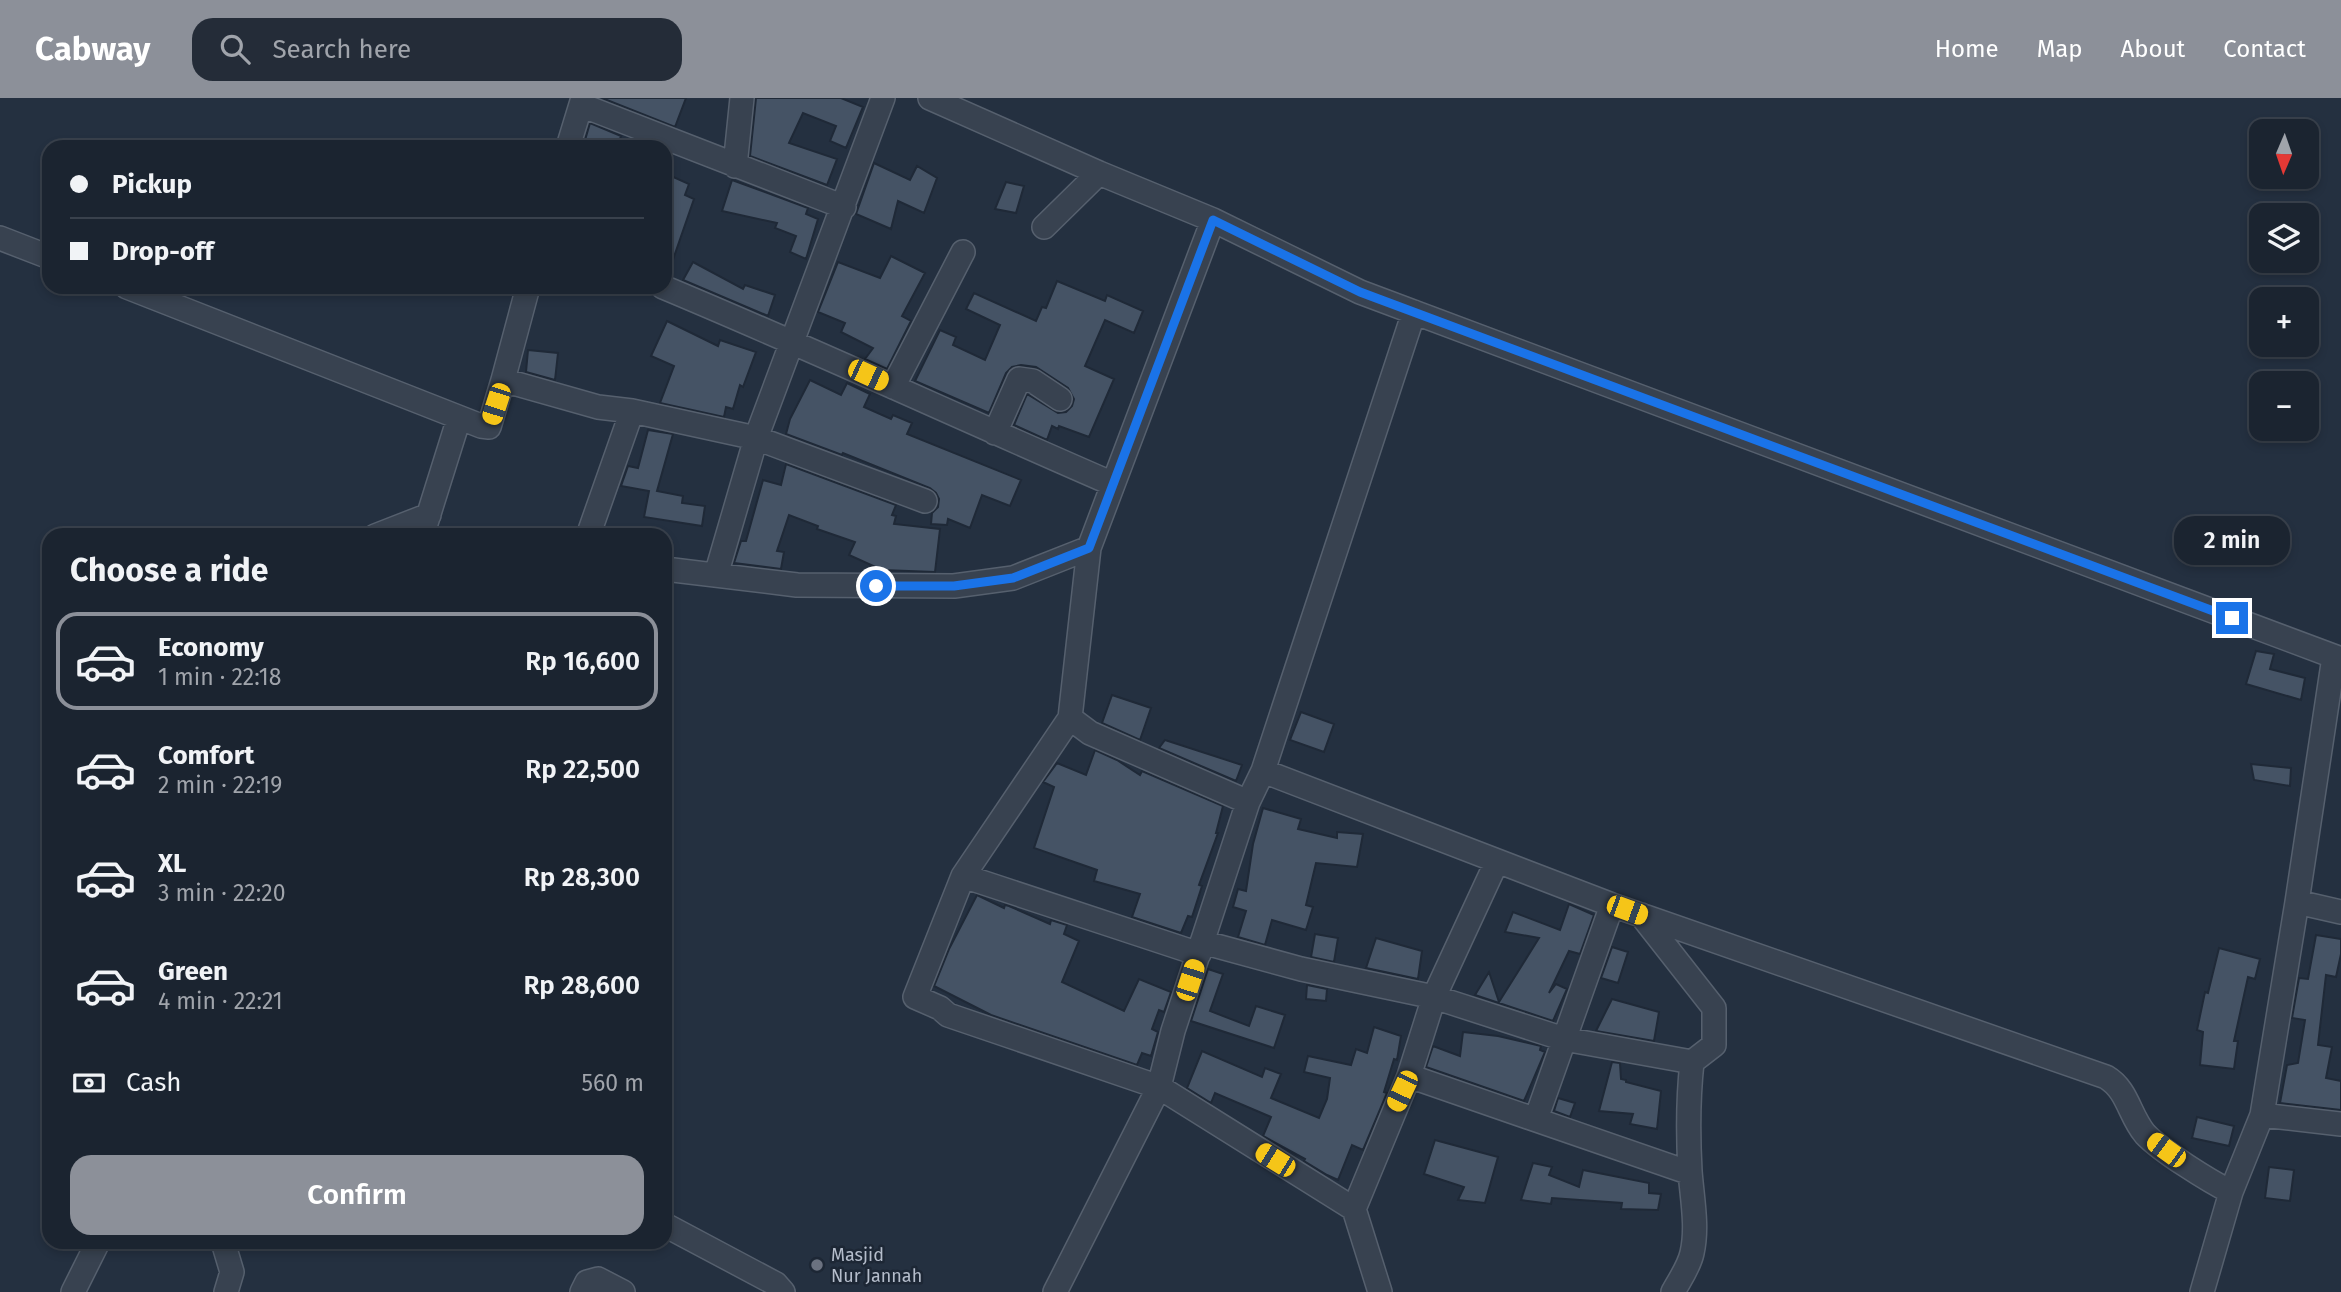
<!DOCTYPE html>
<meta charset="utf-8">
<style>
:root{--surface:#1b2430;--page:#242c38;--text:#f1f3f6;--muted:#a0a4ab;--line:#39414c;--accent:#8c9099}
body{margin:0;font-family:"Fira Sans",sans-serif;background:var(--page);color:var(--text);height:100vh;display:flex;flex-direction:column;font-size:26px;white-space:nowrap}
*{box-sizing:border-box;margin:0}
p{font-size:23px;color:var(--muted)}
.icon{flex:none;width:38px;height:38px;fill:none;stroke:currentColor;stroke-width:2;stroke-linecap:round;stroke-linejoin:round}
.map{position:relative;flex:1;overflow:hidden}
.drawer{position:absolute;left:42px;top:430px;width:630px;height:721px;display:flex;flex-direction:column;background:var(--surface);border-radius:21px;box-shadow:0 4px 10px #0003,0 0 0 2px var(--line)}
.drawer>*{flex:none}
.hud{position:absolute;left:42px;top:42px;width:630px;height:154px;border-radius:21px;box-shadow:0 4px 10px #0003,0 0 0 2px var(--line);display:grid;align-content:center;height:154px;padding:0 28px;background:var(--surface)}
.needle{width:46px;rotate:182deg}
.tools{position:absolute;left:2249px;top:21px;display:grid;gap:14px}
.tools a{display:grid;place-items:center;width:70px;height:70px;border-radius:14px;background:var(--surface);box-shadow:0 4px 10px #0003,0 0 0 2px var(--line);font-size:35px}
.end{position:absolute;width:32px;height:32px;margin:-16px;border:9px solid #1a73e8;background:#fff;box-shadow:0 0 0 4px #fff}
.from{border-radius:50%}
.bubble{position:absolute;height:49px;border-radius:21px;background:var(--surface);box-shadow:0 4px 10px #0003,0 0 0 2px var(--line);font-size:23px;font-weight:600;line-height:49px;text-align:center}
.car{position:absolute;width:21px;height:42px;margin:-21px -10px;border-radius:9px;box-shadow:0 0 5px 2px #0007;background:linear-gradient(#f5c518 24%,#345 0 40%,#f5c518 0 76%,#345 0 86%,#f5c518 0)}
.hud b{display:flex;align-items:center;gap:24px;height:66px;font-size:26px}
.hud b+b{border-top:2px solid var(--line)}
.hud i{width:18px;height:18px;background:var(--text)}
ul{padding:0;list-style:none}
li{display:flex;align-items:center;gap:21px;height:98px;margin:0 14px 10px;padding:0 14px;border:4px solid transparent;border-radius:21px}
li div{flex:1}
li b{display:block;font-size:26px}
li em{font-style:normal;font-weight:600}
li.on{border-color:var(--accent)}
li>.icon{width:63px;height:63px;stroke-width:1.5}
h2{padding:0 28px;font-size:32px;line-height:84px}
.pay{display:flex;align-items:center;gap:18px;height:77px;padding:0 28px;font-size:26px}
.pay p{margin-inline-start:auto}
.button{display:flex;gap:14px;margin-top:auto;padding:14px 28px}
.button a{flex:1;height:80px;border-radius:21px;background:var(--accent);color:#fff;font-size:28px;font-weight:600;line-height:80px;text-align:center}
header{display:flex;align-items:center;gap:42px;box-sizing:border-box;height:98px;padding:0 35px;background:var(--accent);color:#fff}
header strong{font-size:33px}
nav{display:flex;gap:38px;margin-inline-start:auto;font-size:24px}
.search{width:490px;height:63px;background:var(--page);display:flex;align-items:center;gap:18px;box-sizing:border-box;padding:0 24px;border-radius:21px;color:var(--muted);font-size:26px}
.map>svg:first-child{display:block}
</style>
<header>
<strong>Cabway</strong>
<div class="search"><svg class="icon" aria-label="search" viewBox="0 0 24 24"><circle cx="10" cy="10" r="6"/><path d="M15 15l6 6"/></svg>Search here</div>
<nav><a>Home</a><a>Map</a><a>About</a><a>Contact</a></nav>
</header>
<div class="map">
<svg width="2341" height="1194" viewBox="0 0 2341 1194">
<rect width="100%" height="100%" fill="#243040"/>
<path fill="#455365" stroke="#1f2937" stroke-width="2" d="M602 0H686L675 29Z
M756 0H841L863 9 846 50 830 43 836 28 803 15 789 45 837 61 827 87 750 58Z
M590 25 621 38 617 49H583Z
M874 65 910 82 917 68 937 80 924 115 898 103 891 131 856 116Z
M669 77 689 86 685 97 694 101 668 176H665V87Z
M732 82 808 110 806 116 818 121 806 161 790 154 796 138 775 130 777 125 722 113Z
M1006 84 1024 88 1016 115 995 111Z
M891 158 925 175 902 218 911 223 887 271 865 261 873 250 841 234 845 225 818 214 838 164 880 180Z
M693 164 743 191 745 187 775 197 768 218 683 182Z
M1057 183 1105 203 1107 197 1143 213 1134 235 1105 222 1085 268 1114 281 1089 339 1059 328 1058 331 1052 328 1047 342 1014 327 1027 296 1058 315 1066 314 1072 308 1074 301 1068 290 1036 269 1021 267 1012 269 1006 275 989 315 915 283 940 232 956 239 953 247 985 262 1000 227 966 211 974 195 1036 223 1042 209 1046 210Z
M667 223 718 248 720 242 756 254 743 289 740 287 733 311 726 309 724 319 660 305 674 268 651 258Z
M528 252 558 255 555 282 526 274Z
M810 282 841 297 847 285 870 296 864 309 891 321 893 317 912 325 907 336 1021 382 1010 408 982 397 970 430 948 421 947 427 931 426 932 415 938 409 939 401 936 395 930 390 843 355 842 357 786 336 790 321Z
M648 332 673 336 657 393 683 398 682 405 705 408 702 428 644 419 649 393 621 388 628 368 638 370Z
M786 366 896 407 892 417 896 418 894 426 940 431 935 474 882 472 849 457 855 444 817 431 818 428 789 417 777 453 784 454 781 471 734 465 741 443H746L763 382 781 387Z
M2256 553 2274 556 2270 571 2305 580 2301 602 2246 586Z
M1112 597 1151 610 1140 642 1102 625Z
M1301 614 1334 626 1324 654 1290 642Z
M1165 642 1242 667 1236 683 1159 650Z
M1095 652 1117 662 1140 677 1142 673 1223 708 1216 735H1218L1199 787 1202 788 1192 819 1188 818 1181 835 1132 819 1140 796 1094 783 1097 772 1034 750 1054 689 1043 684 1057 665 1086 677Z
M2251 666 2291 670 2290 688 2254 682Z
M1263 710 1301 721 1298 731 1337 740V734L1363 736 1357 769 1316 765 1306 807 1313 809 1306 832 1272 822 1265 847 1238 839 1246 813 1233 809 1238 791 1246 793 1253 746Z
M977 797 1004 810 1005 807 1009 808 1050 826 1051 822 1067 827 1064 836 1079 843 1062 884 1124 913 1139 881 1171 894 1164 914 1159 912 1152 931 1158 934 1151 958 1142 955 1137 967 991 917 934 888 949 851Z
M1569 806 1594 817 1580 856 1569 853 1549 895 1556 886 1567 891 1553 923 1475 897 1489 874 1499 904 1539 840 1505 834 1513 814 1560 832Z
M1315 836 1338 840 1334 864 1311 859Z
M2316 837 2341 841V856L2336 879 2326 877 2318 947 2332 949 2326 980 2341 983V1012L2280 1005 2287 967 2298 965 2305 922 2292 920 2299 880 2308 881Z
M1376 840 1422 853 1418 881 1366 870Z
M1612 849 1628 854 1618 885 1601 880Z
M2219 850 2260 861 2255 881 2248 879 2234 943H2238L2234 971 2200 967 2203 934 2197 932 2205 894 2208 895Z
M1208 871 1223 876 1210 913 1249 928 1256 908 1285 917 1274 950 1191 923Z
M1307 887 1327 891 1326 903 1306 901Z
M1612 901 1659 914 1654 943 1596 933Z
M1374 929 1401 938 1397 962 1394 961 1384 994 1387 995 1363 1052 1352 1047 1338 1082 1327 1077 1304 1063 1305 1061 1263 1038 1271 1019 1215 995 1211 1005 1187 990 1202 953 1262 979 1265 970 1281 976 1271 1000 1319 1020 1327 1001 1330 980 1304 974 1308 958 1351 967 1356 951 1367 955Z
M1463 934 1498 938 1541 948 1540 952 1545 954 1524 1003 1426 969 1433 948 1460 958Z
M1612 964 1620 965 1621 981 1626 982V984L1661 993 1657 1031 1630 1026 1633 1016 1599 1013Z
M1558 1000 1575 1005 1570 1019 1554 1013Z
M2197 1019 2234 1028 2229 1048 2192 1040Z
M1435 1042 1498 1059 1485 1105 1458 1102 1464 1089 1424 1076Z
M1533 1065 1552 1069 1549 1077 1579 1089 1583 1072 1649 1085V1095L1661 1096 1658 1112 1621 1111 1622 1105 1552 1100 1551 1106 1521 1102Z
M2269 1069 2294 1072 2290 1103 2265 1100Z"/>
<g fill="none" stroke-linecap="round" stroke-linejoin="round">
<g stroke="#56606e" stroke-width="26">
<path id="minor" d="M930 0 1099 75 1213 122 1360 194 2341 561
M581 7 844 109
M568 49 583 0
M735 68 742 0
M1213 122 1089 450 1070 620 1090 635 1248 704
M1044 129 1099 75
M0 140 49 159
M127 189 481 328 489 329 503 282
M528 189 503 282 598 309 632 313 756 340 925 403
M663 189C814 252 963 321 1113 386
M893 289 963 154
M995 335 1019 281 1033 283 1060 301
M375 438 429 417
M422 438 459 320
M588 438 632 313
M665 471 797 487 954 488 1013 480 1089 450
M716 477 756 340 883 0
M1070 620 963 778 915 899 940 910 948 917 1159 989 1354 1111 1380 1194
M1263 673 1612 807 2106 979C2128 992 2129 1017 2145 1036 2161 1053 2209 1083 2231 1094
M963 778 1199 856
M2297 804 2341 814
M1641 817 1714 910V947L1692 964C1688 1000 1688 1037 1690 1073 1692 1100 1698 1129 1692 1155 1689 1169 1680 1181 1673 1194
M1202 844 1301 871 1434 899 1564 941 1692 964
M1409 978 1690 1075
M2262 1017 2341 1026
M1536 1021 1612 807
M1354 1111 1409 978 1434 899 1497 763
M665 1127 776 1186 783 1194
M223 1144 232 1174 226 1194
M73 1194 98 1144
M582 1194 587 1184 598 1181 623 1194
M1055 1194 1159 989 1173 933 1248 704 1263 673 1414 214
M2202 1194 2231 1094 2262 1017 2297 804 2334 559"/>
</g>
<use href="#minor" stroke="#384250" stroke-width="23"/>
</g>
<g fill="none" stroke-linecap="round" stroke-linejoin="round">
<path stroke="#1a73e8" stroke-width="9" d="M876 488H954L1013 480 1089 450 1213 122 1360 194 2232 520"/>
</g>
<circle fill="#6b7280" stroke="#1d2735" stroke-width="2.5" cx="817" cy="1167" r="7"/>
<g text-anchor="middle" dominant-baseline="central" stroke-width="5" stroke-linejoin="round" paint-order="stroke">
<g font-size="18" fill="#b5bdcb" stroke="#1d2735" text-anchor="start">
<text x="831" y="1157">Masjid<tspan x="831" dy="21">Nur Jannah</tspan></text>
</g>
</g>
</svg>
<div class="tools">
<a><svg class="needle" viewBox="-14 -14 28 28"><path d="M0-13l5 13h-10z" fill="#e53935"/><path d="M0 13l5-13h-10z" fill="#a0a4ab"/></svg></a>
<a><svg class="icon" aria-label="layers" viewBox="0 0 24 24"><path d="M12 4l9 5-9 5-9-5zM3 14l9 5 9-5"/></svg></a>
<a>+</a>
<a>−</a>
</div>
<i class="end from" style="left:876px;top:488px"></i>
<i class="end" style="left:2232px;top:520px"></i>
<div class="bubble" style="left:2174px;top:418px;width:116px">2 min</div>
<i class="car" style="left:868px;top:277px;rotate:115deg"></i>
<i class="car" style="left:496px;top:306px;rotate:198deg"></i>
<i class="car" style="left:1627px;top:812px;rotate:110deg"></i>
<i class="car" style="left:1190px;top:882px;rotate:18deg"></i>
<i class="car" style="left:1402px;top:993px;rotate:205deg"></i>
<i class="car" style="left:2166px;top:1052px;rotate:306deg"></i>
<i class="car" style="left:1275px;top:1062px;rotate:302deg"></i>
<div class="hud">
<b><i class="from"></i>Pickup</b>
<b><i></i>Drop-off</b>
</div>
<section class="drawer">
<h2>Choose a ride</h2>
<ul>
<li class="on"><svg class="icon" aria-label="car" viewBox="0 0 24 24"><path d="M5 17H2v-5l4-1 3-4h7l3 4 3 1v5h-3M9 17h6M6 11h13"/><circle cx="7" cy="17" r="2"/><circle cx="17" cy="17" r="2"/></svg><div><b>Economy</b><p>1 min · 22:18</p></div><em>Rp 16,600</em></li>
<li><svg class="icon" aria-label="car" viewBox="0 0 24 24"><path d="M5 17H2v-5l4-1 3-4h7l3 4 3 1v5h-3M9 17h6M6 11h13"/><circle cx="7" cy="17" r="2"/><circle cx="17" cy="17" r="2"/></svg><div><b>Comfort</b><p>2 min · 22:19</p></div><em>Rp 22,500</em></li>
<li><svg class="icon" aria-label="car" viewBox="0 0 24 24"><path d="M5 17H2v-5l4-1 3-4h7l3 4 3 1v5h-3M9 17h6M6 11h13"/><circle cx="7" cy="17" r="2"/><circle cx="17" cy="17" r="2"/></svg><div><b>XL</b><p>3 min · 22:20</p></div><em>Rp 28,300</em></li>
<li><svg class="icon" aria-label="car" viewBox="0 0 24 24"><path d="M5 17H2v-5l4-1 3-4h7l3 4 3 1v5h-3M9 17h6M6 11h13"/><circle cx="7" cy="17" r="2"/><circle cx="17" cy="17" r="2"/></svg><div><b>Green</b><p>4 min · 22:21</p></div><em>Rp 28,600</em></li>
</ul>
<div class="pay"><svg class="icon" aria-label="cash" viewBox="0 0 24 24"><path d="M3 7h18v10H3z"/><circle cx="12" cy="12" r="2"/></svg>Cash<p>560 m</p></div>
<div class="button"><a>Confirm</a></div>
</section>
</div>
